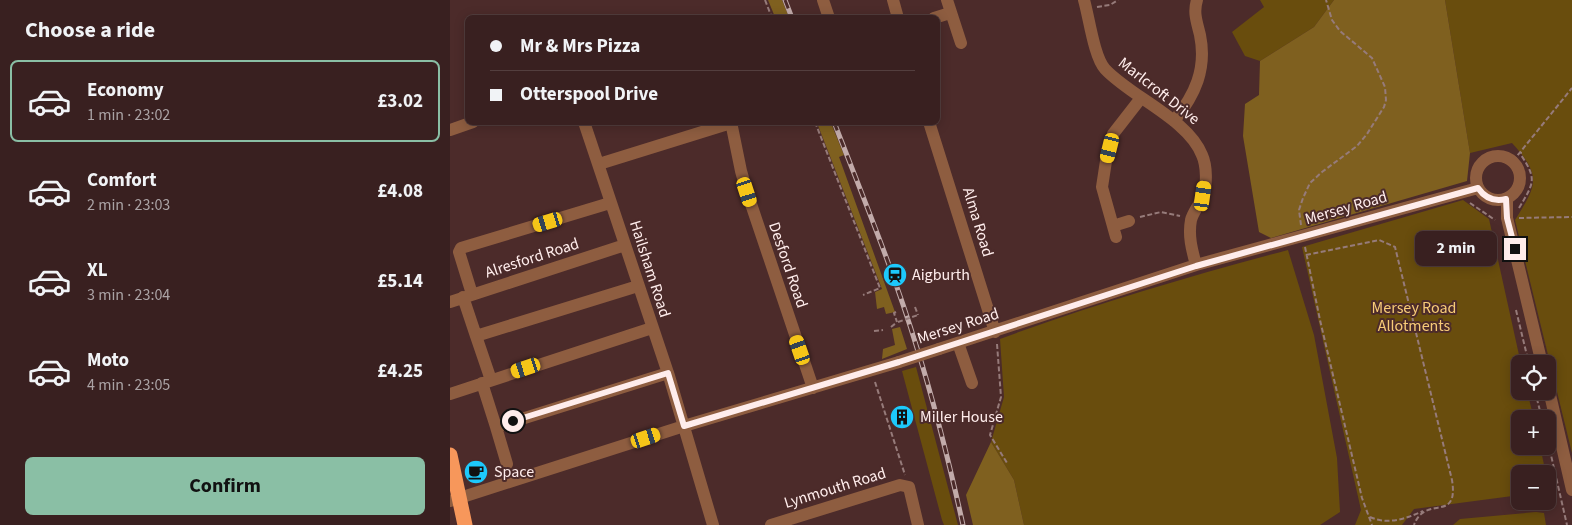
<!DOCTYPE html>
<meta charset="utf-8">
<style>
:root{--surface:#392020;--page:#442d2d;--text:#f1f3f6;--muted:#aba3a5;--line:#533e3e;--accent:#8abfa5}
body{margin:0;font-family:"Source Sans 3",sans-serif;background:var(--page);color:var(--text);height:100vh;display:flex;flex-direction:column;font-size:19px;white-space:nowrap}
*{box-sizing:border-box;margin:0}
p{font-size:16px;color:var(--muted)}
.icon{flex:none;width:28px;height:28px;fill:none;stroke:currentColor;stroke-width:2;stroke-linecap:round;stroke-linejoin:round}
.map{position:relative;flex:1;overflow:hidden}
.details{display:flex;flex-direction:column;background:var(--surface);width:450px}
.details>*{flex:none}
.hud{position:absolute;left:15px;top:15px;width:475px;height:110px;border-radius:8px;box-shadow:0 2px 12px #0003,0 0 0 1px var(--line);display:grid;align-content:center;height:110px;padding:0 25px;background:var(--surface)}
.buttons{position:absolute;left:1061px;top:355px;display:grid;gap:10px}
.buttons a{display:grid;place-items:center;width:45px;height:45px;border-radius:8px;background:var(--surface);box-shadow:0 2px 12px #0003,0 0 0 1px var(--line);font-size:25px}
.end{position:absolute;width:22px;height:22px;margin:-11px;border:6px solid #ffedec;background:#111;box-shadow:0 0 0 2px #111}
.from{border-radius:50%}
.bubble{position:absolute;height:35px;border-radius:8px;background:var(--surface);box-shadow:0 2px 12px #0003,0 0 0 1px var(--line);font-size:16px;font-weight:700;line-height:35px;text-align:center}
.car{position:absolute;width:15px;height:30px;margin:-15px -8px;border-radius:6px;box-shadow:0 0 4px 1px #0007;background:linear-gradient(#f5c518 24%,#345 0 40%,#f5c518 0 76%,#345 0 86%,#f5c518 0)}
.hud b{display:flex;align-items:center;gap:18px;height:48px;font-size:19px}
.hud b+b{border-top:1px solid var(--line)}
.hud i{width:12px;height:12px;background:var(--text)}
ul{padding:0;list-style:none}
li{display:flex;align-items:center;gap:15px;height:82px;margin:0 10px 8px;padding:0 15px;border:2px solid transparent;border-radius:8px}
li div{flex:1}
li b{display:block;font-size:19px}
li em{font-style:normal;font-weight:700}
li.active{border-color:var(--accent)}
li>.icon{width:45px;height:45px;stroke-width:1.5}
h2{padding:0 25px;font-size:22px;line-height:60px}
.action{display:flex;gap:10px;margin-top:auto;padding:10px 25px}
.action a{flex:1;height:58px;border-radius:8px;background:var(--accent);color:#111;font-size:20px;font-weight:700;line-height:58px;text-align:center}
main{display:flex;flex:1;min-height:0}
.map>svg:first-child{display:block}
</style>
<main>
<section class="details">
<h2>Choose a ride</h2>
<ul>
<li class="active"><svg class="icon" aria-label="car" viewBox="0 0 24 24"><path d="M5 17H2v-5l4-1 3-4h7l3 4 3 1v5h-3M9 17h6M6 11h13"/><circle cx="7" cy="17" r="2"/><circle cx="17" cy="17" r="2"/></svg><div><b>Economy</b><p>1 min · 23:02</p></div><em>£3.02</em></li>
<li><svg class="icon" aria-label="car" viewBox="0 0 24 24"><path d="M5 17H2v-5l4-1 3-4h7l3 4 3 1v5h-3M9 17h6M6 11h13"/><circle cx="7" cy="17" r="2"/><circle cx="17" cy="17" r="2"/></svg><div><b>Comfort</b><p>2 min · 23:03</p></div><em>£4.08</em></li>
<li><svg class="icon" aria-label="car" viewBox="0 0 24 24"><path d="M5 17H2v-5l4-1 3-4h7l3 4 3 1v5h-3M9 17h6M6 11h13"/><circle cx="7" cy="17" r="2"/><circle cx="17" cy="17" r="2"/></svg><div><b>XL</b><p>3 min · 23:04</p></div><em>£5.14</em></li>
<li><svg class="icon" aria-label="car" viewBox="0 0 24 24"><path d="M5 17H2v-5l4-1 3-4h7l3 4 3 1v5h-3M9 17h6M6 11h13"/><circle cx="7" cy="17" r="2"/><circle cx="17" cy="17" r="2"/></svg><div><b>Moto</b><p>4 min · 23:05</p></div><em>£4.25</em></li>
</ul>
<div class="action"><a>Confirm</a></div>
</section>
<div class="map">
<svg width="1122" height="525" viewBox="0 0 1122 525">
<rect width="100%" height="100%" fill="#4c2b2a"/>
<path fill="#694d0d" d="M810 0H884L864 27 810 61 795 56 782 32 814 7Z
M995 0H1122V453L1065 220C1087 185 1092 176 1062 143L1020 153Z
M1013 200 1039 219 1071 364H1070V391H1077L1084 419H1070V446H1090L1096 474H1070V495L964 509 952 525H905L911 510 852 247Z
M838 250 864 335 887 458 890 512 870 525H574L564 480 541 442 554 397 550 339C644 304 741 276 838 250Z
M466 367 508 525H494L492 520 452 371Z
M1086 512 1094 513 1096 525H1003L1010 519Z"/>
<path fill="#7f601f" d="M318 0H332L339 17H325Z
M884 0H995L1020 153 1017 181 821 238 809 232 793 136 795 104 809 95 810 61 864 27Z
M367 123H381L394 155 389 157 445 312 436 314 434 307 427 309 425 292 432 289Z
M450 327 457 349 432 359 433 349 445 345 442 329Z
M541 442 564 480 574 525H523L516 495Z"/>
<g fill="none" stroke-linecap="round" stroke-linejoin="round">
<path stroke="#967b7a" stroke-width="2" stroke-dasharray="5 2.5" stroke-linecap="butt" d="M315 0 322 18
M647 7 660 5 668 0
M365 122 430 288 413 295
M1063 161 1122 88
M1020 203 1045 220
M1069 208C1083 184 1088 180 1071 155V152
M690 217 711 212 730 216
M1069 218 1122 217
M851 225 849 210 853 198 860 183 872 172 907 146 917 134 934 107 936 100 935 87 922 58 890 31 882 20 876 0
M855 247 870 320 912 498 922 525
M856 255 929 240 945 247 1002 480C1009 524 975 494 964 525
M465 307 468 315
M1066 310 1079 364
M446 312 444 313 447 322
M441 327 446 323
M424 331 433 330
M547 344 551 397 540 435 557 463
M425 382 455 475
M1085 391 1092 419
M1098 442 1117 525
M920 517C938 525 955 519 973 511"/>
<path stroke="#8e5d40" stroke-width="12" d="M373 0 379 18
M443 0 448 18
M497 0 511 43
M634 0C639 17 644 57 655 69 681 97 738 119 752 155 757 166 757 185 753 196 750 204 743 212 741 220 738 236 742 250 746 265
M484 18 500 13
M724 121C745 95 757 69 750 35 747 22 743 13 747 0
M134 122 219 376 263 525
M281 122 291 171 297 192 363 388
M479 122 545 332
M0 130 23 122
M1026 178a22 22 0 1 1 44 0a22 22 0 1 1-44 0Z
M149 164 281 123
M1057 199V218L1092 364
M663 226 679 221
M666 237 652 187 656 161 663 134 691 98
M22 294 9 252 11 248 160 203
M13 297 26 336 188 286
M0 302 175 245
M26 336 41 380
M508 343 522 383
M489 349 746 265 1028 188
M32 383 46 427 218 373
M1098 386 1122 490
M0 394 202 328
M46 427 57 464
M0 501 234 426 449 362
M321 525 450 485 459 487 468 525"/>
<path stroke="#f7975b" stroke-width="15" d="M0 455 15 525"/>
<g stroke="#c2abaa" stroke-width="5">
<path id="rail" d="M335 0 342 18
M384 122C413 197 444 272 467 348 485 406 500 466 513 525"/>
</g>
<use href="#rail" stroke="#4c2b2a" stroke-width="3" stroke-dasharray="9" stroke-linecap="butt"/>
<path stroke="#967b7a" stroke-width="2" stroke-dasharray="5 2.5" stroke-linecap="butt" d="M448 322 468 315"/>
<path stroke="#8e5d40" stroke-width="12" d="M449 362 489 349"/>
</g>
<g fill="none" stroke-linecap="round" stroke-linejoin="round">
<path stroke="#ffedec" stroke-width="6" d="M63 421 218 373 234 426 449 362 746 266 1028 188C1035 198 1044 202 1056 199L1057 218 1065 249"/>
</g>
<defs>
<g id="station-disc" transform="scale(1.25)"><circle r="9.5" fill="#1dc9fc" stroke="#4c2b2a"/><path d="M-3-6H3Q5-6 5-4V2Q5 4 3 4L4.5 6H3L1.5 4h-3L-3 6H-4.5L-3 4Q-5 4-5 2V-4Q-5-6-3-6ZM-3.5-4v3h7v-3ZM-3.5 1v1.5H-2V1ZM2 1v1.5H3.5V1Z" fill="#111"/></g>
<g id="building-disc" transform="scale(1.25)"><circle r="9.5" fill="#1dc9fc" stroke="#4c2b2a"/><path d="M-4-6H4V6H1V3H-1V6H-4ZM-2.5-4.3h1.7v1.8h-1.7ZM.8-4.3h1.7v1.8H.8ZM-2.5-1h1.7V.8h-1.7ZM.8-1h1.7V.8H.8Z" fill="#111"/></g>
<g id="cafe-disc" transform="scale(1.25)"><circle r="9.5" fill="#1dc9fc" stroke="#4c2b2a"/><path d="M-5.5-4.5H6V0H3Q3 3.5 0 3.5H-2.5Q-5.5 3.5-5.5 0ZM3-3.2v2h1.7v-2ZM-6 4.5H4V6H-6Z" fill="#111"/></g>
</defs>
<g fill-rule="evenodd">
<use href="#station-disc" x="445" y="275"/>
<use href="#building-disc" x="452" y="417"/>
<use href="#cafe-disc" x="26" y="472"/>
</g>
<g text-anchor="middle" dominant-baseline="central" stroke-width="4" stroke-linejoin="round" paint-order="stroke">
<g font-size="16" fill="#ffedec" stroke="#4c2b2a">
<text transform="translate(709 91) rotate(38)">Marlcroft Drive</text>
<text transform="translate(896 208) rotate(-16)">Mersey Road</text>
<text transform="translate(528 222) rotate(73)">Alma Road</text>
<text transform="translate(82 258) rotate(-18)">Alresford Road</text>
<text transform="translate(338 265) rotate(71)">Desford Road</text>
<text transform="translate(200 269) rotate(72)">Hailsham Road</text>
<text transform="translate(508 326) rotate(-18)">Mersey Road</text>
<text transform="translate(385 488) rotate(-17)">Lynmouth Road</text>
</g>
<g font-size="16" fill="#ffedec" stroke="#4c2b2a" text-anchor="start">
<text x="462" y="275">Aigburth</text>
<text x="470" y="417">Miller House</text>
<text x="44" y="472">Space</text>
</g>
<g font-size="16" fill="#f7cb77" stroke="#4c2b2a">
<text x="964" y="308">Mersey Road<tspan x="964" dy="18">Allotments</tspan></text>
</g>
</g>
</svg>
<div class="buttons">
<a><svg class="icon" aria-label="locate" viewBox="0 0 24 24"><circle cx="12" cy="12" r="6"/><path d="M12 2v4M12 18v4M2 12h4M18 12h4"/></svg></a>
<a>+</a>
<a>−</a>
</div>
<i class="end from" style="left:63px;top:421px"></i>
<i class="end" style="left:1065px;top:249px"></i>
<div class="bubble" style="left:965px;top:231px;width:82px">2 min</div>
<i class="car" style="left:660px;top:148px;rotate:194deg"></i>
<i class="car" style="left:297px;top:192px;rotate:162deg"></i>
<i class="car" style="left:753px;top:196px;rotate:8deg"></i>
<i class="car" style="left:98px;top:222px;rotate:253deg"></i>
<i class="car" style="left:350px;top:350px;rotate:341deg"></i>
<i class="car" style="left:76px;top:368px;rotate:252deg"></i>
<i class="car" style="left:196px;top:438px;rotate:72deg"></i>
<div class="hud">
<b><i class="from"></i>Mr &amp; Mrs Pizza</b>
<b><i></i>Otterspool Drive</b>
</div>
</div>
</main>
